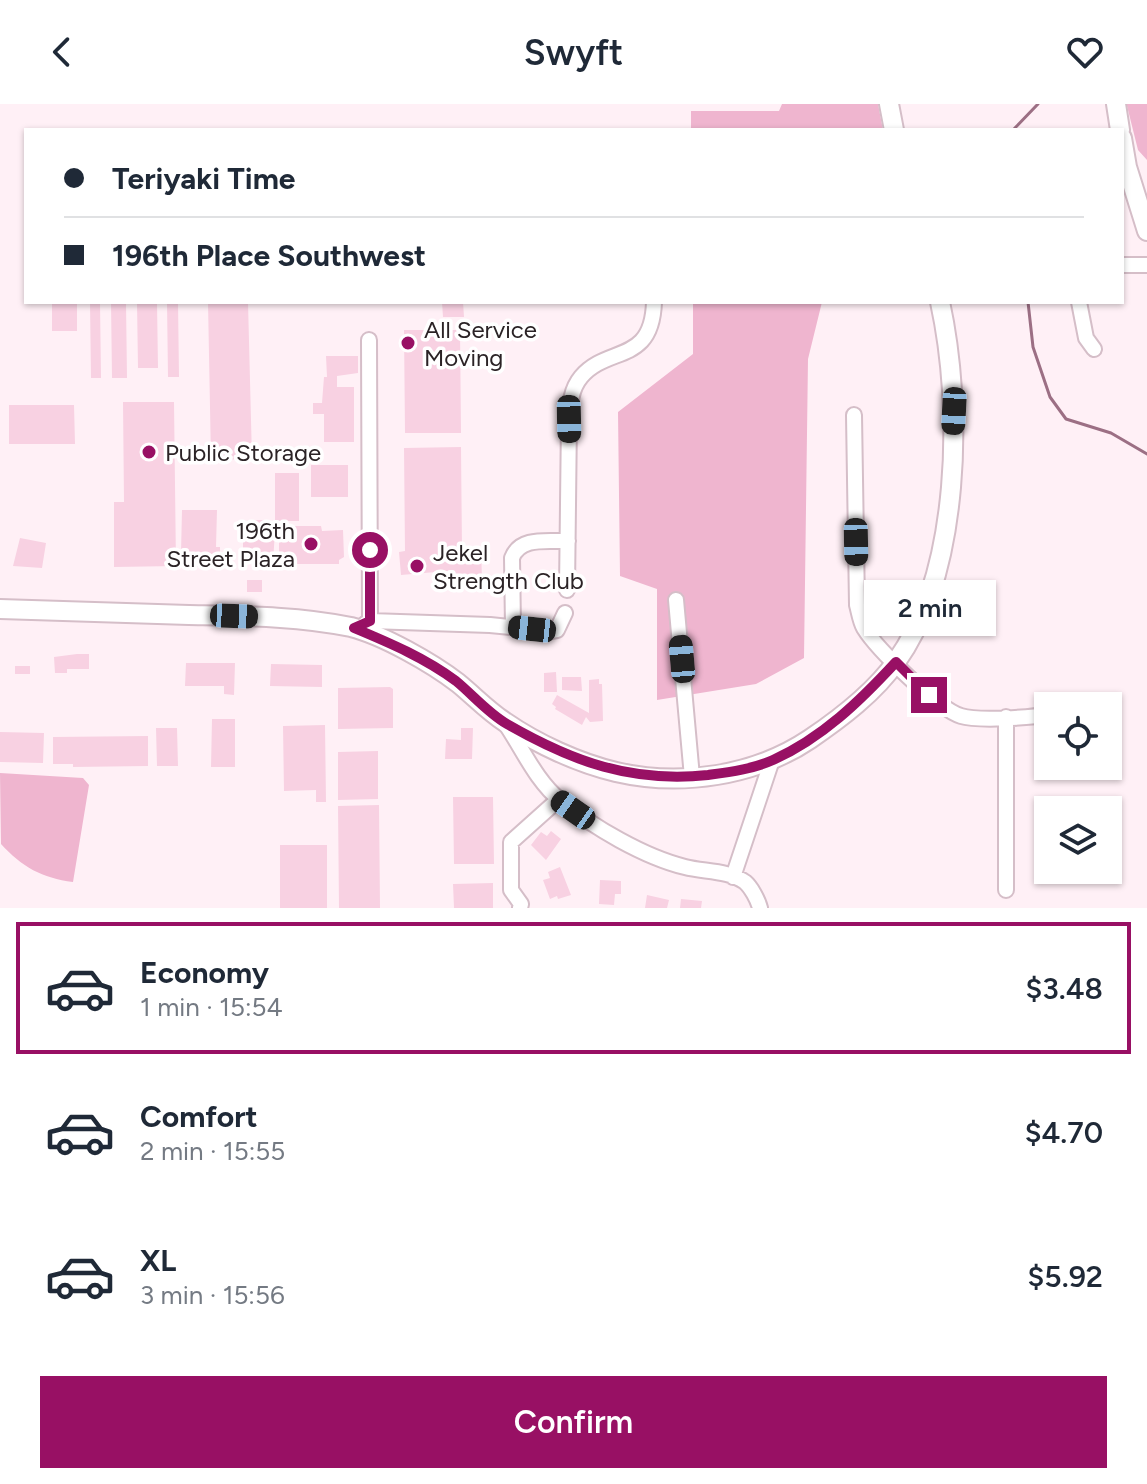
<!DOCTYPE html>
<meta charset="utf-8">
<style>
:root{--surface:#fff;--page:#f6f6f7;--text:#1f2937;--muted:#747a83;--line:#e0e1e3;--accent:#981064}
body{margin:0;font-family:Figtree,sans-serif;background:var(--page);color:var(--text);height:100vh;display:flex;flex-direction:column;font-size:30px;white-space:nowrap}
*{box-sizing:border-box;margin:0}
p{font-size:26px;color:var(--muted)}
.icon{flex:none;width:44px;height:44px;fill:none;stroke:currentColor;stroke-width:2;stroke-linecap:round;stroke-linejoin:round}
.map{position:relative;height:804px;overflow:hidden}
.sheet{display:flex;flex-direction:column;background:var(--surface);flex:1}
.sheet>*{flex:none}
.top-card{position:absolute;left:24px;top:24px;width:1100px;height:176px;border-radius:0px;box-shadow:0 2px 6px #0004;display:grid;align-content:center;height:176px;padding:0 40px;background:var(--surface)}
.tools{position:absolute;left:1034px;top:588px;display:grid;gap:16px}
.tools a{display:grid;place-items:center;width:88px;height:88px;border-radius:0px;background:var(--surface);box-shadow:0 2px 6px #0004;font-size:40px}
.end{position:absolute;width:36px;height:36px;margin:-18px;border:10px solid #981064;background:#fff;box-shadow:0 0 0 4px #fff}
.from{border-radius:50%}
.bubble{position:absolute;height:56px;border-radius:0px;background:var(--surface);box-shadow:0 2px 6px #0004;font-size:26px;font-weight:600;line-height:56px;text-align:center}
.car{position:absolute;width:24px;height:48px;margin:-24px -12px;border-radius:10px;box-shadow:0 0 6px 2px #0007;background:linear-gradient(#222 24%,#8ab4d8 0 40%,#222 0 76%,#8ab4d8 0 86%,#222 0)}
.top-card b{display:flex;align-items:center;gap:28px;height:76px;font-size:30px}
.top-card b+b{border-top:2px solid var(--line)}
.top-card i{width:20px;height:20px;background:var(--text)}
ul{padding:14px 0 0;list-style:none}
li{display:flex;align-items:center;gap:24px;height:132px;margin:0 16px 12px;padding:0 24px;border:4px solid transparent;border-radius:0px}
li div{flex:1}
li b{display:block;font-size:30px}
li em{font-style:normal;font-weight:600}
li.current{border-color:var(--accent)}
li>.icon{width:72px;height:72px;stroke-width:1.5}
.action{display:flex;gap:16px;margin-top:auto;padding:16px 40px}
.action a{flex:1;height:92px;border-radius:0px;background:var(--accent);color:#fff;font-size:32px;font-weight:600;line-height:92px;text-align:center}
header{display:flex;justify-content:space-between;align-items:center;height:104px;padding:0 40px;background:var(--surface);font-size:36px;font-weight:600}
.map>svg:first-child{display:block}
</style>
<header><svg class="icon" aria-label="back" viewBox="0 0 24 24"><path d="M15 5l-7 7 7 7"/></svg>Swyft<svg class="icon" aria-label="heart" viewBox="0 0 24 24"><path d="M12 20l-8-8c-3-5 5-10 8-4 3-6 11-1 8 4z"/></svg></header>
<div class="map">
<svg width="1147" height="804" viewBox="0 0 1147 804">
<rect width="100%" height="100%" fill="#fff0f6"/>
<path fill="#efb5cf" d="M782 0H878L883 26H691V7H779Z
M1123 0H1147V56L1138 46 1127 2Z
M693 198H822L808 255 804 554 756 580 657 596V485L620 472 618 308 693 250Z
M0 669 83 674 89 681 73 778C42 774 22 763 1 740Z"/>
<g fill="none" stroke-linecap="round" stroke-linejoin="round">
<path stroke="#9c6f84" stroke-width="3" d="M1013 26 1038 0
M1028 198 1033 243 1050 293 1066 315 1111 329 1147 350"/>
</g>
<path fill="#f8d1e2" d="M52 198H77V227H52Z
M90 198H100L101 274H91Z
M111 198H126L127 274H112Z
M137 198H157L158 264H138Z
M167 198H178L179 273H168Z
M208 198H248L252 355 211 356Z
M442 198H463L464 213H443Z
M404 226H460L461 329H405Z
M326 252H358V269L337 272V283H354V338H324V310H313V299H322L324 273H327Z
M123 298H174L176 462 114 463V398H124Z
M9 301H74L75 340H9Z
M461 343 462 447H481L482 474H454L447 467 401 471 399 448 405 447 404 344Z
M311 361H348V393H311Z
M275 369H299V417H275Z
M182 406H217L216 443H220V463H187V449H181Z
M247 416H271V427H275L273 458H243V430H247Z
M279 422H321L322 427 343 426 344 453 339 456V460H284L279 454Z
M20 434 46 439 42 464 13 462Z
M247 476H262V488H247Z
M77 550H89V565H67V569H55L54 553Z
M186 559H235L234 591 224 590V582H185Z
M271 560 322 561V583L270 582Z
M15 562H30V570H15Z
M556 568 557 588H544V569Z
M562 573H581L582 587 562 586Z
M599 575V580H602L603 617 590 618 586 613 582 621 555 605 556 603 552 600 557 591 589 609V576Z
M390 583 393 585V624L338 625V584Z
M212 615H235V663H211Z
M325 621 326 698H316V686L284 687 283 622Z
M156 624H177L178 662H157Z
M461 624H473L472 655H445L446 635 461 636Z
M0 628 44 629 43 659 0 658Z
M148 632V662L73 663V660H53V633Z
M378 647V695L338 696V648Z
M453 693H493L494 760H454Z
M379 701 380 804H339L338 702Z
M551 727 561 735 546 756 531 741 541 728 547 732Z
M280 741H327V804H280Z
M560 763 571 791 558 795 557 792 550 795 543 776 550 774 548 768Z
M600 776 621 777V790H615L614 801 599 800Z
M493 779V804H454L453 780Z
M647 791 669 796 667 804H645Z
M681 795 702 797 701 804H680Z"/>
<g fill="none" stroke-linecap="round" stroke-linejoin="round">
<g stroke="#d5bec8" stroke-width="18">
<path id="minor" d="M1122 161H1147
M1079 198 1086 234 1094 245
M369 236 370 517
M854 311 857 501C859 508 860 517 864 524 877 545 938 605 961 612 977 617 1031 614 1048 610
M567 486 569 315C570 300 571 285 581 273 608 241 652 261 654 198
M676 496 692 673
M365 520 370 517 490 521 551 527 557 526 565 509
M513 523 512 454C520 432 548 438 568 437
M507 622C523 646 537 678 561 697 593 723 644 753 685 763 704 768 728 766 745 778 751 783 758 796 760 804
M733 773 772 656
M1006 786V613
M520 804 521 800 511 786V738L559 695"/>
</g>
<g stroke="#d5bec8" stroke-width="22">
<path id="major" d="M889 0 894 26
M1116 0 1120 26
M1122 34 1127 63 1147 127
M0 505C63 507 126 509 189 511 243 512 298 512 351 523 383 531 432 559 458 579 474 592 488 607 505 618 537 640 578 659 616 668 681 683 755 672 810 635 841 614 874 589 896 558 961 467 963 303 940 198"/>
</g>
<use href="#minor" stroke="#fff" stroke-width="14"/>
<use href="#major" stroke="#fff" stroke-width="18"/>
</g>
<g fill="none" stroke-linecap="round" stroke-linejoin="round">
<path stroke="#981064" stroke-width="10" d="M370 446V517L354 524C390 539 425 554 456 577 473 591 488 609 507 620 573 658 632 679 708 671 730 668 753 665 773 656 822 634 860 597 896 558L929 591"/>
</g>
<g fill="#981064" stroke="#fff" stroke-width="3">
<circle cx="408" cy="239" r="8"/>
<circle cx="149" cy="348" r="8"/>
<circle cx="311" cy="440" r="8"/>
<circle cx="417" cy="462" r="8"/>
</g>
<g text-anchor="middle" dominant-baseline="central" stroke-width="7" stroke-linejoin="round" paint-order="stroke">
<g font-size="24" fill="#2b2326" stroke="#fff" text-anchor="start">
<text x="424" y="225">All Service<tspan x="424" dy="28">Moving</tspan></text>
<text x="165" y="348">Public Storage</text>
<text x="295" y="426" text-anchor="end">196th<tspan x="295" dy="28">Street Plaza</tspan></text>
<text x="433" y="448">Jekel<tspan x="433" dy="28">Strength Club</tspan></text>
</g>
</g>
</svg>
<div class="tools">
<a><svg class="icon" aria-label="locate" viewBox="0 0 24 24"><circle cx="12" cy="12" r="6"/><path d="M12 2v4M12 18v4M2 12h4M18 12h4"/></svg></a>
<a><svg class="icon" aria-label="layers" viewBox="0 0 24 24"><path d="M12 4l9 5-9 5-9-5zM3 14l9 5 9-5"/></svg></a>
</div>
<i class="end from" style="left:370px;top:446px"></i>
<i class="end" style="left:929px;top:591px"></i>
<div class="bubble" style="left:864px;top:476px;width:132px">2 min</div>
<i class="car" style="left:954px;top:307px;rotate:183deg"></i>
<i class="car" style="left:569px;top:315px;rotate:179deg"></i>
<i class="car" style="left:856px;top:438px;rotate:179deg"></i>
<i class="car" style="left:234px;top:512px;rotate:92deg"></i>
<i class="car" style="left:532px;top:525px;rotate:276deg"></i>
<i class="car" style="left:682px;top:555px;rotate:355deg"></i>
<i class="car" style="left:573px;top:706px;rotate:305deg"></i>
<div class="top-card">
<b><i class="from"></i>Teriyaki Time</b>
<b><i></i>196th Place Southwest</b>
</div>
</div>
<section class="sheet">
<ul>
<li class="current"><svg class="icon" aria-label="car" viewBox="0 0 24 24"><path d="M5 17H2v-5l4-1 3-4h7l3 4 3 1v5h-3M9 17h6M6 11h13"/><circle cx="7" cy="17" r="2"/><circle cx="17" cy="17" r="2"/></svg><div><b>Economy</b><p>1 min · 15:54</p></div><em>$3.48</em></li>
<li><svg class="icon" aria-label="car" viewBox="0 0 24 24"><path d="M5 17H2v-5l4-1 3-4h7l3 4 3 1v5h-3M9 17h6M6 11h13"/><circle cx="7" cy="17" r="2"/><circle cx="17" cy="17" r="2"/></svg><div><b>Comfort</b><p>2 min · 15:55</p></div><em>$4.70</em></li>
<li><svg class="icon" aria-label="car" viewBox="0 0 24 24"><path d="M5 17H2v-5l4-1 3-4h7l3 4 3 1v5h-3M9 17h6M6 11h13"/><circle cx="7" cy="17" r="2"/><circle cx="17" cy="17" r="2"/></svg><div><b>XL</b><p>3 min · 15:56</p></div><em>$5.92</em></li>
</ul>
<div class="action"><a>Confirm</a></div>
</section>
